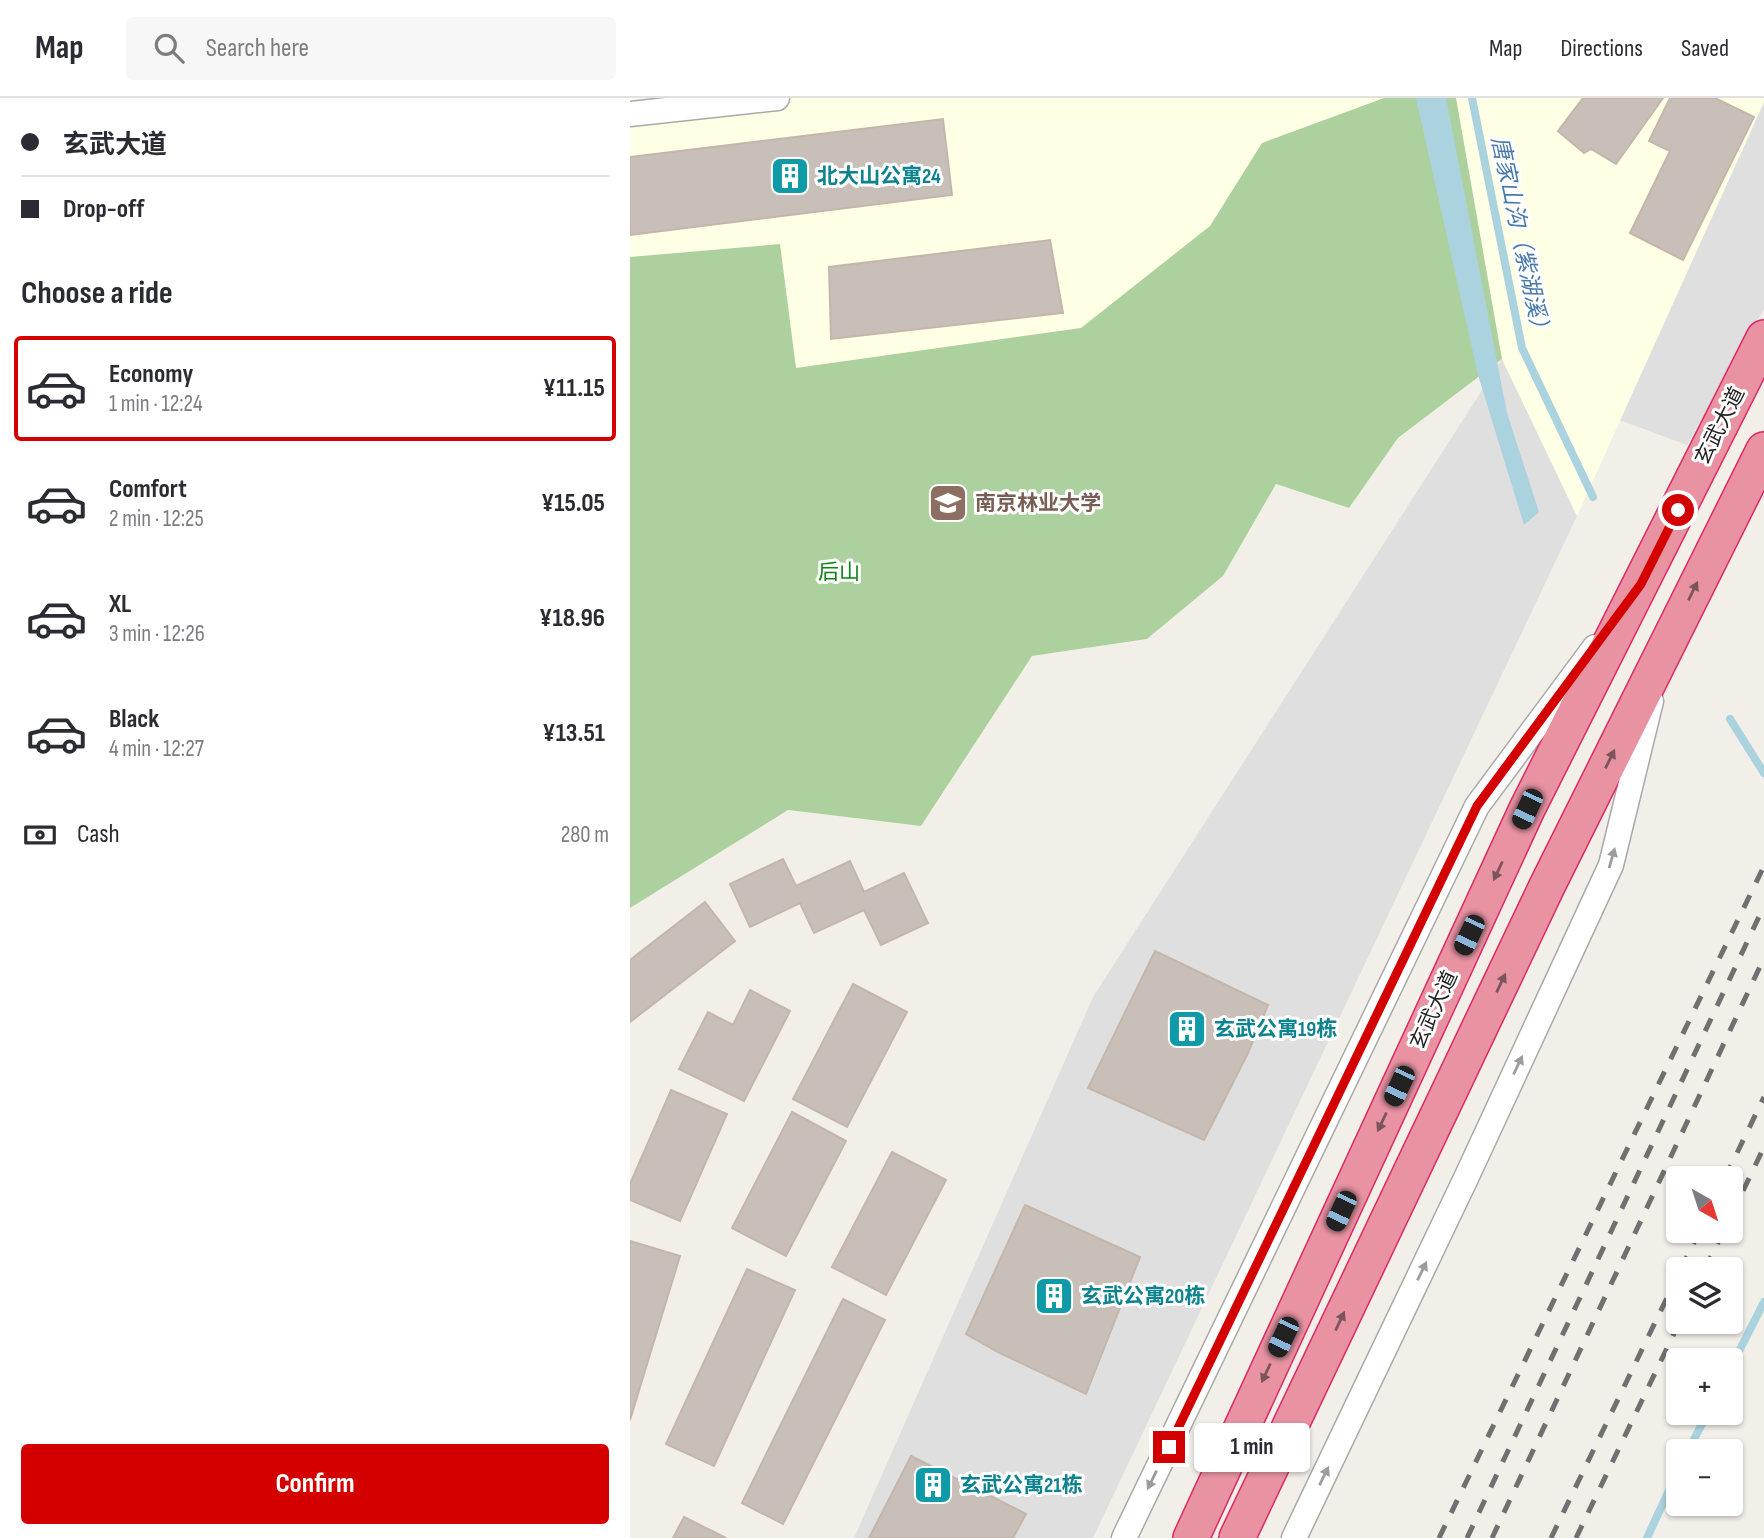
<!DOCTYPE html>
<meta charset="utf-8">
<style>
:root{--surface:#fff;--page:#f7f7f7;--text:#2b2b33;--muted:#7c7c81;--line:#e1e1e2;--accent:#d40000}
body{margin:0;font-family:"Sofia Sans Condensed","Noto Sans SC",sans-serif;background:var(--page);color:var(--text);height:100vh;display:flex;flex-direction:column;font-size:26px;white-space:nowrap}
*{box-sizing:border-box;margin:0}
p{font-size:23px;color:var(--muted)}
.icon{flex:none;width:38px;height:38px;fill:none;stroke:currentColor;stroke-width:2;stroke-linecap:round;stroke-linejoin:round}
.map{position:relative;flex:1;overflow:hidden}
.side{display:flex;flex-direction:column;background:var(--surface);width:630px}
.side>*{flex:none}
.banner{display:grid;align-content:center;height:154px;padding:0 21px;background:var(--surface)}
.needle{width:46px;rotate:141deg}
.buttons{position:absolute;left:1036px;top:1068px;display:grid;gap:14px}
.buttons a{display:grid;place-items:center;width:77px;height:77px;border-radius:7px;background:var(--surface);box-shadow:0 2px 5px #0004;font-size:35px}
.end{position:absolute;width:32px;height:32px;margin:-16px;border:9px solid #d40000;background:#fff;box-shadow:0 0 0 4px #fff}
.from{border-radius:50%}
.bubble{position:absolute;height:49px;border-radius:7px;background:var(--surface);box-shadow:0 2px 5px #0004;font-size:23px;font-weight:700;line-height:49px;text-align:center}
.car{position:absolute;width:21px;height:42px;margin:-21px -10px;border-radius:9px;box-shadow:0 0 5px 2px #0007;background:linear-gradient(#222 24%,#8ab4d8 0 40%,#222 0 76%,#8ab4d8 0 86%,#222 0)}
.banner b{display:flex;align-items:center;gap:24px;height:66px;font-size:26px}
.banner b+b{border-top:2px solid var(--line)}
.banner i{width:18px;height:18px;background:var(--text)}
ul{padding:0;list-style:none}
li{display:flex;align-items:center;gap:21px;height:105px;margin:0 14px 10px;padding:0 7px;border:4px solid transparent;border-radius:7px}
li div{flex:1}
li b{display:block;font-size:26px}
li em{font-style:normal;font-weight:700}
li.current{border-color:var(--accent)}
li>.icon{width:63px;height:63px;stroke-width:1.5}
h2{padding:0 21px;font-size:32px;line-height:84px}
.pay{display:flex;align-items:center;gap:18px;height:77px;padding:0 21px;font-size:26px}
.pay p{margin-inline-start:auto}
.button{display:flex;gap:14px;margin-top:auto;padding:14px 21px}
.button a{flex:1;height:80px;border-radius:7px;background:var(--accent);color:#fff;font-size:28px;font-weight:700;line-height:80px;text-align:center}
header{display:flex;align-items:center;gap:42px;box-sizing:border-box;height:98px;padding:0 35px;background:var(--surface);border-bottom:2px solid var(--line)}
header strong{font-size:33px}
nav{display:flex;gap:38px;margin-inline-start:auto;font-size:24px}
.search{width:490px;height:63px;background:var(--page);display:flex;align-items:center;gap:18px;box-sizing:border-box;padding:0 24px;border-radius:7px;color:var(--muted);font-size:26px}
main{display:flex;flex:1;min-height:0}
.map>svg:first-child{display:block}
</style>
<header>
<strong>Map</strong>
<div class="search"><svg class="icon" aria-label="search" viewBox="0 0 24 24"><circle cx="10" cy="10" r="6"/><path d="M15 15l6 6"/></svg>Search here</div>
<nav><a>Map</a><a>Directions</a><a>Saved</a></nav>
</header>
<main>
<section class="side">
<div class="banner">
<b><i class="from"></i>玄武大道</b>
<b><i></i>Drop-off</b>
</div>
<h2>Choose a ride</h2>
<ul>
<li class="current"><svg class="icon" aria-label="car" viewBox="0 0 24 24"><path d="M5 17H2v-5l4-1 3-4h7l3 4 3 1v5h-3M9 17h6M6 11h13"/><circle cx="7" cy="17" r="2"/><circle cx="17" cy="17" r="2"/></svg><div><b>Economy</b><p>1 min · 12:24</p></div><em>¥11.15</em></li>
<li><svg class="icon" aria-label="car" viewBox="0 0 24 24"><path d="M5 17H2v-5l4-1 3-4h7l3 4 3 1v5h-3M9 17h6M6 11h13"/><circle cx="7" cy="17" r="2"/><circle cx="17" cy="17" r="2"/></svg><div><b>Comfort</b><p>2 min · 12:25</p></div><em>¥15.05</em></li>
<li><svg class="icon" aria-label="car" viewBox="0 0 24 24"><path d="M5 17H2v-5l4-1 3-4h7l3 4 3 1v5h-3M9 17h6M6 11h13"/><circle cx="7" cy="17" r="2"/><circle cx="17" cy="17" r="2"/></svg><div><b>XL</b><p>3 min · 12:26</p></div><em>¥18.96</em></li>
<li><svg class="icon" aria-label="car" viewBox="0 0 24 24"><path d="M5 17H2v-5l4-1 3-4h7l3 4 3 1v5h-3M9 17h6M6 11h13"/><circle cx="7" cy="17" r="2"/><circle cx="17" cy="17" r="2"/></svg><div><b>Black</b><p>4 min · 12:27</p></div><em>¥13.51</em></li>
</ul>
<div class="pay"><svg class="icon" aria-label="cash" viewBox="0 0 24 24"><path d="M3 7h18v10H3z"/><circle cx="12" cy="12" r="2"/></svg>Cash<p>280 m</p></div>
<div class="button"><a>Confirm</a></div>
</section>
<div class="map">
<svg width="1134" height="1440" viewBox="0 0 1134 1440">
<rect width="100%" height="100%" fill="#f2efe9"/>
<path fill="#e0dfdf" d="M1134 0V211L1057 347 973 316Z
M872 261 947 418 463 1440H224L463 899Z"/>
<path fill="#ffffe5" d="M0 0H1134V4L947 418 872 261 768 340 719 410 646 386 593 478 517 541 402 558 291 728 158 712 0 810Z"/>
<path fill="#add19e" d="M754 0H826L872 261 768 340 719 410 646 386 593 478 517 541 402 558 291 728 158 712 0 810V159L150 146 166 270 451 230 580 128 632 45Z"/>
<path fill="#aad3df" d="M786 0H816L877 315 909 414 894 427 848 277Z"/>
<g fill="none" stroke-linecap="round" stroke-linejoin="round">
<path stroke="#aad3df" stroke-width="8" d="M842 0 892 250 963 399
M1100 621 1134 675
M1101 1269 1134 1204
M1058 1353 1078 1314
M1017 1440 1048 1373"/>
</g>
<path fill="#c7bfb8" stroke="#c4b6ab" stroke-width="2" d="M953 0H1033L986 66 961 51 954 55 928 33Z
M1040 0H1085L1124 19 1053 162 1000 135 1040 53 1019 43Z
M313 21 322 97 0 137V59Z
M420 142 433 215 201 241 199 169Z
M153 761 166 788 220 763 234 794 274 775 298 825 251 847 234 812 184 835 170 805 120 829 100 786Z
M75 804 105 843 0 924V862Z
M525 853 638 907 618 955 574 1042 458 990Z
M223 886 277 914 217 1029 163 1001Z
M120 892 160 913 114 1003 49 971 78 914 103 927Z
M41 992 97 1016 50 1123 0 1102V1086Z
M162 1014 216 1043 156 1158 102 1130Z
M262 1054 316 1082 256 1197 202 1169Z
M395 1107 510 1159 456 1296 368 1254 336 1236Z
M0 1143 50 1158 0 1322Z
M117 1171 165 1192 84 1368 36 1346Z
M213 1201 255 1222 153 1426 112 1405Z
M281 1358 396 1416 383 1440H239Z
M54 1419 96 1440H43Z"/>
<g fill="none" stroke-linecap="round" stroke-linejoin="round">
<g stroke="#a9a9a9" stroke-width="27">
<path id="minor" d="M0 16 147 0
M494 1440 847 708 965 549
M664 1440 837 1078 981 767 1021 603"/>
</g>
<g stroke="#dc2a67" stroke-width="38">
<path id="highway" d="M561 1440 897 711 1134 240
M607 1440 917 788 1134 352"/>
</g>
<use href="#minor" stroke="#fff" stroke-width="24"/>
<use href="#highway" stroke="#e892a2" stroke-width="35"/>
<path stroke="#707070" stroke-width="5" stroke-dasharray="14 14" stroke-linecap="butt" d="M1095 1080 1134 999
M1101 1118 1134 1049
M1051 1171 1070 1132
M1075 1171 1094 1132
M809 1440 1134 768
M837 1440 1134 808
M862 1440 1134 860
M921 1440 1048 1177
M946 1440 1050 1223"/>
</g>
<defs><path id="oneway-solid" d="M-6-.8H1V-3.2L6.5 0L1 3.2V.8H-6Z" transform="scale(1.75)"/></defs>
<g fill="#7b545c">
<use href="#oneway-solid" transform="translate(1063 493) rotate(-64)"/>
<use href="#oneway-solid" transform="translate(980 661) rotate(-64)"/>
<use href="#oneway-solid" transform="translate(868 773) rotate(115)"/>
<use href="#oneway-solid" transform="translate(871 885) rotate(-65)"/>
<use href="#oneway-solid" transform="translate(752 1024) rotate(115)"/>
<use href="#oneway-solid" transform="translate(710 1223) rotate(-65)"/>
<use href="#oneway-solid" transform="translate(636 1275) rotate(115)"/>
</g>
<g fill="#9c9c9c">
<use href="#oneway-solid" transform="translate(982 760) rotate(-74)"/>
<use href="#oneway-solid" transform="translate(888 967) rotate(-65)"/>
<use href="#oneway-solid" transform="translate(792 1173) rotate(-64)"/>
<use href="#oneway-solid" transform="translate(694 1378) rotate(-64)"/>
<use href="#oneway-solid" transform="translate(522 1382) rotate(116)"/>
</g>
<g fill="none" stroke-linecap="round" stroke-linejoin="round">
<path stroke="#d40000" stroke-width="9" d="M539 1349 847 708 1011 486 1048 412"/>
</g>
<defs>
<g id="building-square" transform="scale(2.0125)"><rect x="-9" y="-9" width="18" height="18" rx="4" fill="#0f9aa8" stroke="#fff"/><path d="M-4-6H4V6H1V3H-1V6H-4ZM-2.5-4.3h1.7v1.8h-1.7ZM.8-4.3h1.7v1.8H.8ZM-2.5-1h1.7V.8h-1.7ZM.8-1h1.7V.8H.8Z" fill="#fff"/></g>
<g id="university-square" transform="scale(2.0125)"><rect x="-9" y="-9" width="18" height="18" rx="4" fill="#8d6e63" stroke="#fff"/><path d="M0-5L7-2L0 1L-7-2ZM-4 1L0 2.5L4 1V4Q0 6-4 4Z" fill="#fff"/></g>
</defs>
<g fill-rule="evenodd">
<use href="#building-square" x="160" y="78"/>
<use href="#university-square" x="318" y="405"/>
<use href="#building-square" x="557" y="931"/>
<use href="#building-square" x="424" y="1198"/>
<use href="#building-square" x="303" y="1387"/>
</g>
<g text-anchor="middle" dominant-baseline="central" stroke-width="6" stroke-linejoin="round" paint-order="stroke">
<g font-size="21" font-weight="bold" fill="#0d838f" stroke="#fff" text-anchor="start">
<text x="187" y="78">北大山公寓24</text>
<text x="584" y="931">玄武公寓19栋</text>
<text x="451" y="1198">玄武公寓20栋</text>
<text x="330" y="1387">玄武公寓21栋</text>
</g>
<g font-size="21" fill="#222" stroke="#fff">
<text transform="translate(1090 328) rotate(-63)">玄武大道</text>
<text transform="translate(804 912) rotate(-65)">玄武大道</text>
</g>
<g font-size="21" font-weight="bold" fill="#785e54" stroke="#fff" text-anchor="start">
<text x="345" y="405">南京林业大学</text>
</g>
<g font-size="21" fill="#0c8416" stroke="#fff">
<text x="209" y="474">后山</text>
</g>
<g font-size="23" font-style="italic" fill="#4a7aab" stroke="#fff">
<text transform="translate(890 140) rotate(78)">唐家山沟（紫湖溪）</text>
</g>
</g>
</svg>
<div class="buttons">
<a><svg class="needle" viewBox="-14 -14 28 28"><path d="M0-13l5 13h-10z" fill="#e53935"/><path d="M0 13l5-13h-10z" fill="#7c7c81"/></svg></a>
<a><svg class="icon" aria-label="layers" viewBox="0 0 24 24"><path d="M12 4l9 5-9 5-9-5zM3 14l9 5 9-5"/></svg></a>
<a>+</a>
<a>−</a>
</div>
<i class="end from" style="left:1048px;top:412px"></i>
<i class="end" style="left:539px;top:1349px"></i>
<div class="bubble" style="left:564px;top:1325px;width:116px">1 min</div>
<i class="car" style="left:897px;top:711px;rotate:205deg"></i>
<i class="car" style="left:839px;top:837px;rotate:205deg"></i>
<i class="car" style="left:769px;top:988px;rotate:205deg"></i>
<i class="car" style="left:711px;top:1113px;rotate:205deg"></i>
<i class="car" style="left:653px;top:1239px;rotate:205deg"></i>
</div>
</main>
